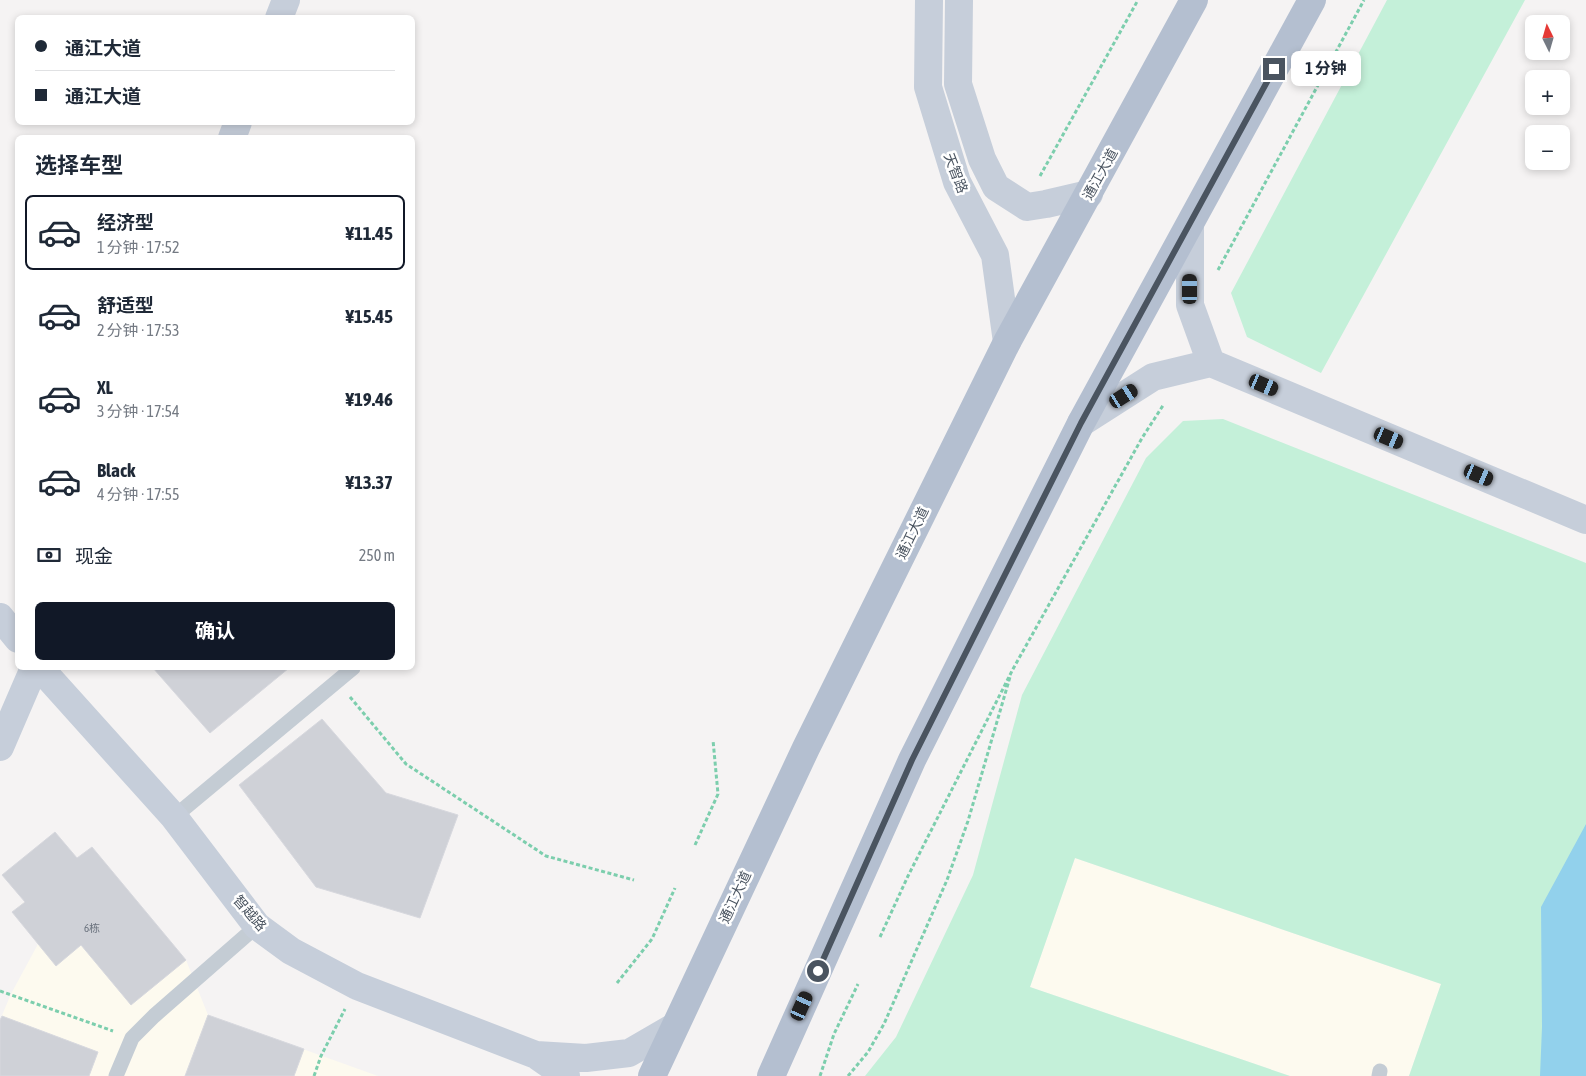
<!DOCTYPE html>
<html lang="zh">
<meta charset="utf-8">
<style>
:root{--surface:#fff;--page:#f6f6f7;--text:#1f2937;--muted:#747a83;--line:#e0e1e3;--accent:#111827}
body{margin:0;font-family:"Asap Condensed","Noto Sans SC",sans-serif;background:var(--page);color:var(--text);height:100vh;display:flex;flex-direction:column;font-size:19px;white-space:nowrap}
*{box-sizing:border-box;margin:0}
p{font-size:16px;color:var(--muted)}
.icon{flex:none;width:28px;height:28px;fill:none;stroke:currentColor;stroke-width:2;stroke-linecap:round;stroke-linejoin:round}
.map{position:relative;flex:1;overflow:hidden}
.details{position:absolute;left:15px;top:135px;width:400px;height:535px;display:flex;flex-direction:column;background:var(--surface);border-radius:8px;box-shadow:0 2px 8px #0003}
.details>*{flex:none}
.top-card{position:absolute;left:15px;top:15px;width:400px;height:110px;border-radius:8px;box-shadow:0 2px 8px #0003;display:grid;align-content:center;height:110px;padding:0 20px;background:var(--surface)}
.needle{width:32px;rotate:355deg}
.buttons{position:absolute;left:1525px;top:15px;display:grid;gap:10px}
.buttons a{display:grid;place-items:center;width:45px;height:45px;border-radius:8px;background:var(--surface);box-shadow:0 2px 8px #0003;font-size:25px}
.end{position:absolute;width:22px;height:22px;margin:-11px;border:6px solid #4a5460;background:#fff;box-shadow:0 0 0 2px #fff}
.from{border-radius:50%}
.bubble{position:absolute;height:35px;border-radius:8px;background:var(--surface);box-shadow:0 2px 8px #0003;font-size:16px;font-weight:700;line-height:35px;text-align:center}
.car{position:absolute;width:15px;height:30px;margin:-15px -8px;border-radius:6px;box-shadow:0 0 4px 1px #0007;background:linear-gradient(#222 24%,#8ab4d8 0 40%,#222 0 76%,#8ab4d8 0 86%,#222 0)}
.top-card b{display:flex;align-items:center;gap:18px;height:48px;font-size:19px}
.top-card b+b{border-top:1px solid var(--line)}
.top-card i{width:12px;height:12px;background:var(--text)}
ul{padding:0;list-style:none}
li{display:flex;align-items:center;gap:15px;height:75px;margin:0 10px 8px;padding:0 10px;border:2px solid transparent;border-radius:8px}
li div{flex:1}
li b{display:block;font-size:19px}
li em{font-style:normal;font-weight:700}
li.active{border-color:var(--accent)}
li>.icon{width:45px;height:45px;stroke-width:1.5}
h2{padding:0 20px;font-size:22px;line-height:60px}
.pay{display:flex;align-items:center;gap:12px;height:55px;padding:0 20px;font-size:19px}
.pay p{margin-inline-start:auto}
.cta{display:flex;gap:10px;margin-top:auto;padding:10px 20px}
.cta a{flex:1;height:58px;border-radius:8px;background:var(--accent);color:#fff;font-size:20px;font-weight:700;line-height:58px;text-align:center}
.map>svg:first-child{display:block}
</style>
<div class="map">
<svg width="1586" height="1076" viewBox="0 0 1586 1076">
<rect width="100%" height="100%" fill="#f5f3f3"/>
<path fill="#fdfaef" d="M55 832 77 858 92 847 186 960 208 1015 378 1076H0V1020L11 994 38 944 12 912 25 901 2 875Z
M1075 858 1441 984 1409 1076H1290L1030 987Z"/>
<path fill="#c4f0d9" d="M1387 0H1525L1321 373 1247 337 1231 293Z
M1223 419 1586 563V1076H1409L1441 984 1075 858 1030 987 1290 1076H865L896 1037 973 875 1022 695 1146 458 1183 421Z"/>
<path fill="#92d1ec" d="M1586 824V1076H1540L1542 1027 1541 907Z"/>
<path fill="#cfd1d7" stroke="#d7d8de" d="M153 668H289L210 733Z
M322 719 386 793 458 815 420 918 316 887 239 785Z
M55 832 77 858 92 847 186 960 131 1005 81 945 56 966 12 912 25 902 2 875Z
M208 1015 304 1049 294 1076H185Z
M2 1016 98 1052 89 1076H0V1020Z"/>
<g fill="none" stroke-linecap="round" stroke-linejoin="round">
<path stroke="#7ccead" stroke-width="3" stroke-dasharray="4 2.5" stroke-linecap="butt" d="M1040 176 1138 0
M1218 270 1364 0
M350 697 406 764 546 856 634 880
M695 845 718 794 713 740
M880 937 908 876 1013 669 1142 438 1164 404
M617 983 652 939 675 888
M0 991 113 1031
M314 1076 321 1056 345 1009
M820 1076 834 1034 858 984
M848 1076 868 1052 884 1024 947 880 968 821 1010 677"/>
<path stroke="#c4ccd4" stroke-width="15" d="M174 817 353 668
M116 1076 132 1038 154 1016 257 926
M1379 1076 1380 1071"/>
<path stroke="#c6ceda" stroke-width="28" d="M929 0 928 87 957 182 995 255 1007 342
M959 0 958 84 982 159 996 187 1027 207 1046 204 1089 194
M279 18 286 0
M232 138 238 122
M1211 363 1586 520
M1081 423 1153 377 1211 363 1190 305V225
M0 617 18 639
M40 668 174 817 257 926 291 951 357 986 536 1055
M0 747 34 668
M566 1076 536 1055 586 1058 629 1053 674 1027"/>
<path stroke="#b4bfd0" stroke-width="28" d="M652 1076 806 748 1007 342 1194 0
M771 1076 912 760 1081 423 1312 0"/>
</g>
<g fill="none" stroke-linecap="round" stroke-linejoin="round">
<path stroke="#4a5460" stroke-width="6" d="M818 971 912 760 1081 423 1274 69"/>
</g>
<g text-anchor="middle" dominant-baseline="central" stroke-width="5" stroke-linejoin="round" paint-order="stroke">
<g font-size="11" fill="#6b737e">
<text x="92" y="928">6栋</text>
</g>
<g font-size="14" fill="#4a5460" stroke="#fff">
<text transform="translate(956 173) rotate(69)">天智路</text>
<text transform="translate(1100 174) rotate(-61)">通江大道</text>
<text transform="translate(912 533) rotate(-64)">通江大道</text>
<text transform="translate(735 897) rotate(-65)">通江大道</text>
<text transform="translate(250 913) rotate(49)">智越路</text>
</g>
</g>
</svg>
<div class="buttons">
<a><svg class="needle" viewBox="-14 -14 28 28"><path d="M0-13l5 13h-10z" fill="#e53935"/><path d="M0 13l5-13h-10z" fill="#747a83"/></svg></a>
<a>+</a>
<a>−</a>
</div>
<i class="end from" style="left:818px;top:971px"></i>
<i class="end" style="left:1274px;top:69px"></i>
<div class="bubble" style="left:1291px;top:51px;width:70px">1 分钟</div>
<i class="car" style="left:1190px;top:289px;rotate:0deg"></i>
<i class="car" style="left:1264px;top:385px;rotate:113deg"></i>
<i class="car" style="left:1124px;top:396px;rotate:58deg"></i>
<i class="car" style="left:1389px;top:438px;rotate:113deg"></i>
<i class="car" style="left:1479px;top:475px;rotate:113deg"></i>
<i class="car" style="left:802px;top:1006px;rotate:24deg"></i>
<div class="top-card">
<b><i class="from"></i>通江大道</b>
<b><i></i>通江大道</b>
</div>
<section class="details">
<h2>选择车型</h2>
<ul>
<li class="active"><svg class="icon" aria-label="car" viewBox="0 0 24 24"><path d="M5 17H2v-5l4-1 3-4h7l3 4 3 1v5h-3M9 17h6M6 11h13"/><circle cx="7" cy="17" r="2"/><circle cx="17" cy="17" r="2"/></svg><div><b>经济型</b><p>1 分钟 · 17:52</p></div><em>¥11.45</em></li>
<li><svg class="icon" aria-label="car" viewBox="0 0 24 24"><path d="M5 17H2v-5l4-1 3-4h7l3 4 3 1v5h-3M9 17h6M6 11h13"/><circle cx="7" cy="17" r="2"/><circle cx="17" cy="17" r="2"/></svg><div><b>舒适型</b><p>2 分钟 · 17:53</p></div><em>¥15.45</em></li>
<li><svg class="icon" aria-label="car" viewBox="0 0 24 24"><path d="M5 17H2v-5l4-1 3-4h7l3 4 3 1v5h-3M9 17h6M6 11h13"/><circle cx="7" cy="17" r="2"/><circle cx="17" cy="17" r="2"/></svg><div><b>XL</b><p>3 分钟 · 17:54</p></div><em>¥19.46</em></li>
<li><svg class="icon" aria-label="car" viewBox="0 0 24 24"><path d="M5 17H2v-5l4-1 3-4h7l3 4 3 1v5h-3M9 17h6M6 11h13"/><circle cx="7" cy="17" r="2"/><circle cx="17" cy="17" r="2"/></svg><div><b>Black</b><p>4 分钟 · 17:55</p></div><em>¥13.37</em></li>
</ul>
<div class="pay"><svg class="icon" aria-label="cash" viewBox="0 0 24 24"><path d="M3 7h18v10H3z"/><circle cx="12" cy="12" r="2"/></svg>现金<p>250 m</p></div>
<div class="cta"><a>确认</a></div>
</section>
</div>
